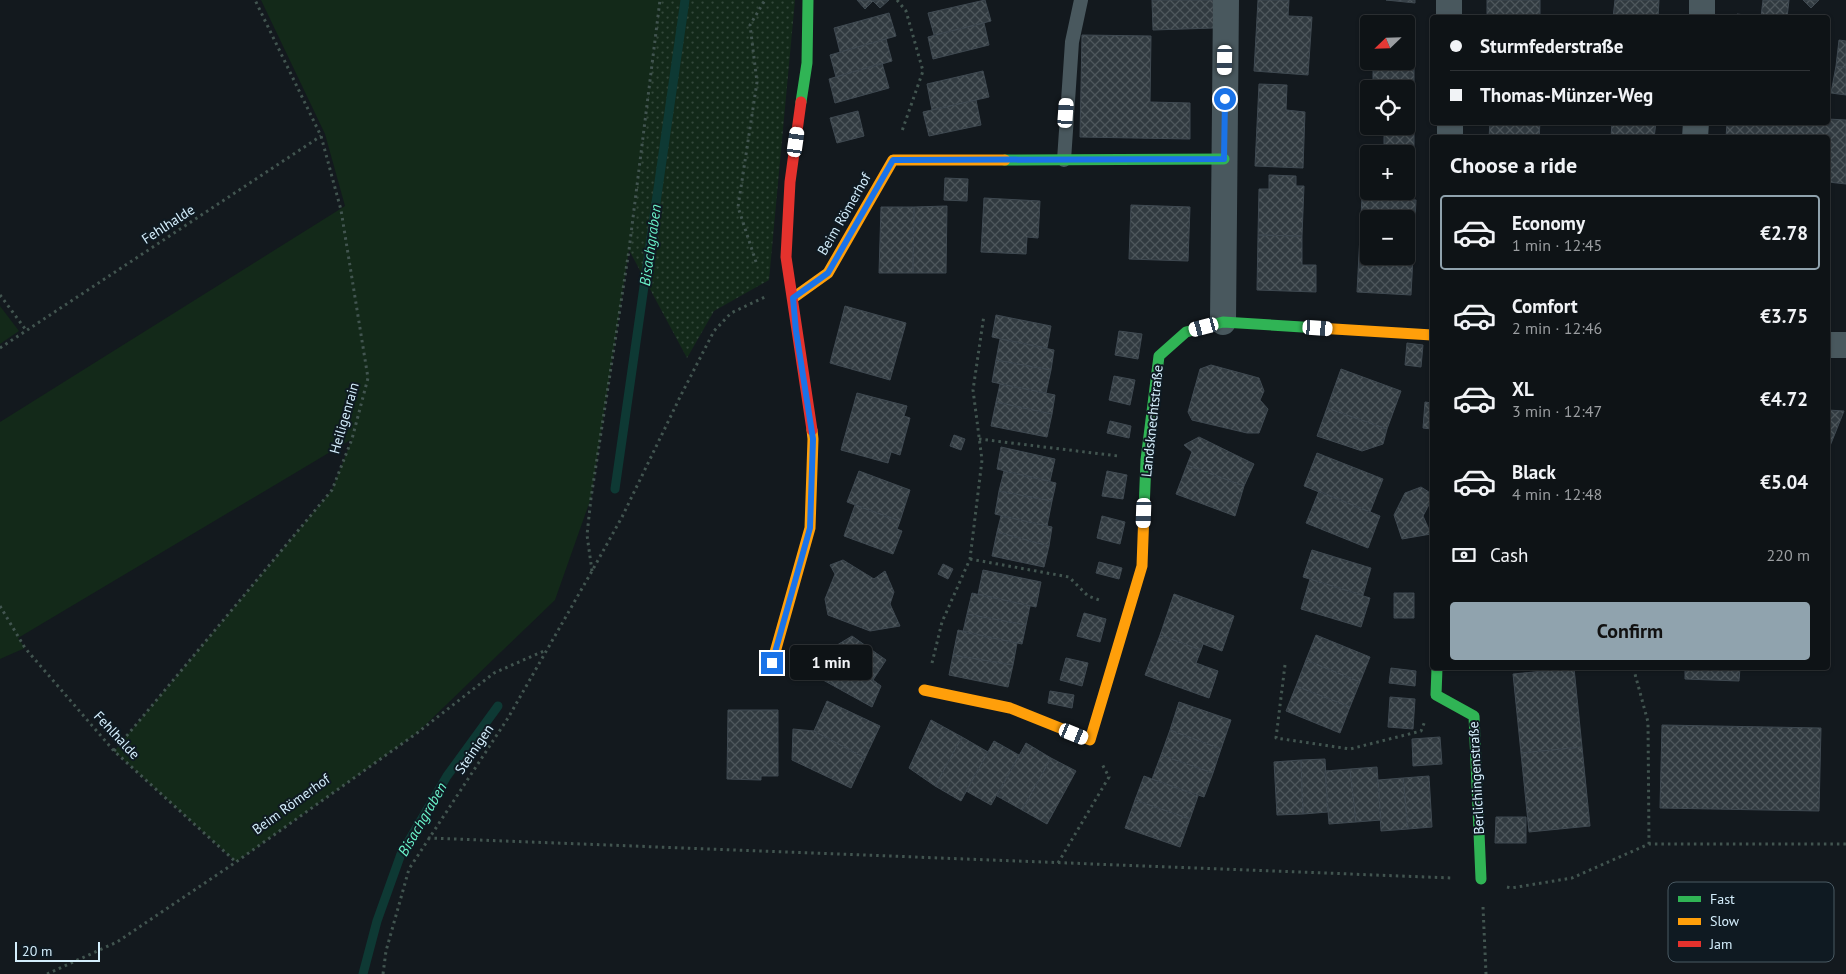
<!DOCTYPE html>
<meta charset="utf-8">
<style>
:root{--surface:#0e1316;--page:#171c1f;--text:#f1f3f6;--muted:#9b9ea1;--line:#2e3235;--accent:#90a3ae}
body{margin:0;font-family:"PT Sans",sans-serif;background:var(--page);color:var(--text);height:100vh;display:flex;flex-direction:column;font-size:19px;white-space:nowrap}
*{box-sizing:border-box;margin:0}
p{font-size:16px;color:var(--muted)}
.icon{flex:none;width:28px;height:28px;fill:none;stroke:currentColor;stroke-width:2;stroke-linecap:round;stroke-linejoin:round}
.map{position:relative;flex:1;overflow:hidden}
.side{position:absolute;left:1430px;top:135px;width:400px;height:535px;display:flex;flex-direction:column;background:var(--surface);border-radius:5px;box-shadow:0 1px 4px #0004,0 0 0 1px var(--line)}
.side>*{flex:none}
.banner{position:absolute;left:1430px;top:15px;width:400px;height:110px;border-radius:5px;box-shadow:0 1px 4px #0004,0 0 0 1px var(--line);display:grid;align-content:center;height:110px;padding:0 20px;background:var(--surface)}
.needle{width:32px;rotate:247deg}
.tools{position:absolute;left:1360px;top:15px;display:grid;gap:10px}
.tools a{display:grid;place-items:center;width:55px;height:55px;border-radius:5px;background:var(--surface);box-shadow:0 1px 4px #0004,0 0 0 1px var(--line);font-size:25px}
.scale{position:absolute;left:15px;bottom:12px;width:85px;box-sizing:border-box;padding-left:5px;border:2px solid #d4eefc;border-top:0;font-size:14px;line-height:18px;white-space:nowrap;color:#d4eefc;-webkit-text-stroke:4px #0f1a22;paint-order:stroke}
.end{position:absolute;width:22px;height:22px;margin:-11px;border:6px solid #1a73e8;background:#fff;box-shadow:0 0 0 2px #fff}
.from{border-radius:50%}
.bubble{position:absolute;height:35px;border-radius:5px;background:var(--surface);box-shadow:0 1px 4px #0004,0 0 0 1px var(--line);font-size:16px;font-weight:600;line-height:35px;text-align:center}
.car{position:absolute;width:15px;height:30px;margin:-15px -8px;border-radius:6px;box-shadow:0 0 4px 1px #0007;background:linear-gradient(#fff 24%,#345 0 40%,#fff 0 76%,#345 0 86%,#fff 0)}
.banner b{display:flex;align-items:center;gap:18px;height:48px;font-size:19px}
.banner b+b{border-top:1px solid var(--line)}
.banner i{width:12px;height:12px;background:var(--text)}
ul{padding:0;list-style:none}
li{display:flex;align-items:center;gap:15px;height:75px;margin:0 10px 8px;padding:0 10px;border:2px solid transparent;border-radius:5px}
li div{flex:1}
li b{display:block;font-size:19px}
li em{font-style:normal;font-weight:600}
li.on{border-color:var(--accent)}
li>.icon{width:45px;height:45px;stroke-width:1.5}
h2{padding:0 20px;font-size:22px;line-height:60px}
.pay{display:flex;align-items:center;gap:12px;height:55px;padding:0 20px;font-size:19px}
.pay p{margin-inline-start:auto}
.action{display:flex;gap:10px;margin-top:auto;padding:10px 20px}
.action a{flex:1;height:58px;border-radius:5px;background:var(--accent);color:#111;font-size:20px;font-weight:600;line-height:58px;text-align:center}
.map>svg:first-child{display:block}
</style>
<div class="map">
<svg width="1846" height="974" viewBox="0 0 1846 974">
<defs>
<pattern id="park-dots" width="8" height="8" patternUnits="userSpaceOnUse" patternTransform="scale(1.25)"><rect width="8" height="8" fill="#132919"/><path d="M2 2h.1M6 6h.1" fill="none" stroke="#34483b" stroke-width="1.8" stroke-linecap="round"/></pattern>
<pattern id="building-cross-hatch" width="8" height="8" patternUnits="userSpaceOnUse" patternTransform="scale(1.25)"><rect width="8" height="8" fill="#313a40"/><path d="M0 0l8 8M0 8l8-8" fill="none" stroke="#4e575c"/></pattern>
</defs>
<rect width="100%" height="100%" fill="#13191e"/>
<path fill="#132919" d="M261 0H660L629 250 591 498 555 600 417 733 236 862 114 751 332 490 352 439 18 638 25 648 0 659V422L345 206 325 134Z
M0 306 19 331 0 344Z"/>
<path fill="url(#park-dots)" d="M660 0H795L769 280 714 311 687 358 629 250Z"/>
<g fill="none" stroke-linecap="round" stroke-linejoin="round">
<path stroke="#0e3934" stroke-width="9" d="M615 489 685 0
M363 974 377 921 401 854 447 776 498 706"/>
</g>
<path fill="url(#building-cross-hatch)" stroke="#3f4951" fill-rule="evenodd" d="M857 0H889L880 8 873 1 865 9Z
M985 0 991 21 934 35 928 13Z
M1152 0H1213L1214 28 1153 30Z
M1258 0H1289L1288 16 1312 17 1308 75 1254 71Z
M1386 0H1415V3Z
M1487 0H1540V16L1487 15Z
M1615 0H1659L1658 18H1613Z
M1763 0H1789L1787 18 1761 17Z
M1803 0H1819L1811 8Z
M889 13 896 36 840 52 834 28Z
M1737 14 1761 17 1766 18H1736Z
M984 23 989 45 933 59 928 37Z
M1374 23 1415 24 1414 65 1373 64V61H1406V24Z
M1082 35 1151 36 1150 102 1190 103V139L1080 137Z
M886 39 892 61 836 77 830 55Z
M1839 40 1846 41V68L1836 66Z
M882 63 889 88 835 103 829 79Z
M1373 64 1414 65V106L1406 105V89H1373Z
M1836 66 1846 68V95L1831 93Z
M983 71 989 97 932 110 927 84Z
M1259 84 1287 85 1286 110 1305 112 1303 168 1255 166Z
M976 100 981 125 929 136 923 112Z
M858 111 864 136 837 143 830 118Z
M1828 119 1846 120V184L1828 182V138H1726L1727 122H1828Z
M1490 122H1540L1539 138H1489Z
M1612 122H1656L1654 138H1611Z
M1384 131 1414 132V150L1384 149Z
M1269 175 1296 176V186H1304L1302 236 1258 235 1259 189H1269Z
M945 178 968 179 967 201 944 200Z
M1362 197 1416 200 1411 295 1357 292ZM1369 219H1406V256H1369Z
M984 198 1040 201 1038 238 1027 237 1026 254 981 252Z
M1131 205 1190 207 1188 261 1129 259Z
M947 206 946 273H913L914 207Z
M881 207H914L913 273H879Z
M1258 235 1302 236V265H1316V292L1257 290Z
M845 306 906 323 890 380 830 363Z
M996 315 1051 326 1047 348 992 337Z
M1119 331 1142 334 1138 359 1115 355Z
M1000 339 1054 350 1051 370 996 360Z
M1407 343 1423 345 1421 367 1405 365Z
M996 360 1051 370 1046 393 992 382Z
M1211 365 1259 378 1264 391 1260 400 1268 409 1259 433H1247L1192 420 1188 412 1200 369Z
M1341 369 1401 391 1387 429 1327 408Z
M1114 376 1135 380 1130 405 1109 400Z
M1000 384 1055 395 1052 414 996 402Z
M857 393 907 406 904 416 910 418 900 455 891 452 888 463 841 450Z
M996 402 1052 414 1047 437 991 426Z
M1425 402 1432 403V429L1423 428Z
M1327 408 1387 429 1383 444 1362 451 1317 436Z
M1828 410 1844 411 1828 451Z
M1110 421 1131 426 1129 438 1107 433Z
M954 435 965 439 961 450 950 446Z
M1199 437 1254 464 1244 486 1187 465 1192 452 1184 445Z
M1001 447 1055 459 1050 481 997 469Z
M1317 453 1383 479 1370 512 1304 486Z
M1187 465 1244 486 1235 516 1176 494Z
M859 471 910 490 900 521 847 502Z
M1004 471 1056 483 1052 501 999 491Z
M1107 471 1127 475 1123 499 1102 496Z
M1421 487 1432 494V499L1423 516 1431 534 1402 539 1394 515 1405 493Z
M999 491 1052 501 1047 526 995 514Z
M1319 491 1380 516 1368 548 1306 523Z
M855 505 900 521 897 529 902 531 893 554 844 536Z
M1001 516 1052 527 1049 546 997 532Z
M1102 516 1125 522 1120 544 1097 538Z
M997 532 1049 546 1044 567 992 556Z
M1312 550 1371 568 1363 595 1303 577Z
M843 560 874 579 885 571 894 592 890 604 900 626 870 631 828 615 825 599 835 574 830 565Z
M1099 562 1122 568 1119 579 1096 573Z
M943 564 953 569 948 579 938 574Z
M983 570 1041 582 1036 607 978 594Z
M1310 579 1370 598 1361 627 1301 609Z
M972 593 1030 606 1026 625 967 614Z
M1394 593H1414V618H1394Z
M1174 594 1234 616 1222 651 1203 644 1201 650 1160 635Z
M1084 613 1106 619 1100 642 1077 636Z
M967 614 1026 625 1022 644 963 632Z
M958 630 1017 643 1013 665 953 655Z
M1160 635 1201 650 1196 663 1218 671 1209 698 1145 675Z
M1316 635 1370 657 1360 682 1306 660Z
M852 636 886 660 873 680 881 686 872 707 814 675 824 653Z
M953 655 1013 665 1008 687 949 675Z
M1066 658 1088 663 1082 686 1060 680Z
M1306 660 1360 682 1350 707 1296 686Z
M1391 668 1416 671 1415 686 1389 683Z
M1574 668 1582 747 1521 753 1513 674Z
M1685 668H1740L1739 681 1685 679Z
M1296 686 1350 707 1340 733 1286 711Z
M1050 691 1074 695 1072 708 1048 703Z
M1390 697 1415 699 1413 729 1388 727Z
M827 701 880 726 865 758 814 731Z
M1179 702 1231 720 1221 749 1170 730Z
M728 710H778V776H761V780L727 779Z
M931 720 962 737 935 786 909 768Z
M1662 725 1821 728 1819 811 1660 808Z
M793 729 814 731 865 758 851 788 792 760Z
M1170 730 1221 749 1213 773 1161 755Z
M962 737 988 752 961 801 935 786Z
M1440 737 1442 764 1413 766 1412 739Z
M994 741 1019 755 991 805 966 791Z
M1026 743 1051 758 1022 810 997 796Z
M1582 747 1590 826 1529 832 1521 753Z
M1161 755 1213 773 1204 797 1152 779Z
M1051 758 1076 771 1047 824 1022 810Z
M1325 759 1328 812 1303 814 1301 760Z
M1301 760 1303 814 1277 815 1274 762Z
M1377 767 1381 820 1356 822 1350 769Z
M1350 769 1356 822 1329 824 1325 771Z
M1144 776 1198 796 1190 819 1135 800Z
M1429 776 1432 827 1408 829 1403 778Z
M1403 778 1408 829 1381 831 1378 780Z
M1135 800 1190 819 1180 847 1125 828Z
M1496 817H1526V843H1495Z"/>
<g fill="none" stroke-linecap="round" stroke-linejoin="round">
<path stroke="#425550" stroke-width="3" stroke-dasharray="2.5 4" stroke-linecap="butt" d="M897 0 906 11 923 71 902 131
M756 262 738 207 757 82 750 25 765 0
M0 295 26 330
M0 348 321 136
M979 439 1118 456
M970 559 1069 577 1088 596 1102 601
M592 571 587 535 591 498 629 250 660 0
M0 606 25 648 114 751 236 862
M932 663 942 622 970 559 982 460 973 390 984 315
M1285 665 1276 738 1350 749 1421 731 1425 721
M1636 668 1635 674 1648 722 1649 844
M114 751 332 490 352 439 368 378 341 210 321 136 255 0
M428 838 1452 878
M1058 863 1109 777 1102 764
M1507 887 1511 888 1572 878 1649 844H1846
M1483 907 1486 974
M47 974 117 942 236 862 417 733 494 673 546 650
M383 974 386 951 409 869 508 718 592 571 622 517 681 395 714 331 731 313 765 297"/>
<path stroke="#49585e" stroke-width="14" d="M1064 160 1072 42 1081 0"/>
<path stroke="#49585e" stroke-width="26" d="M1449 0V18
M1702 18V0
M1450 122V138
M1695 138 1696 122
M1223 322 1226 0
M1828 345H1846"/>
<path stroke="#30b455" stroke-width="11" d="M801 102 807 63 808 0
M1005 160 1224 159
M1144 511 1146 460 1159 356 1186 332 1223 322 1318 328
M1437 668 1436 695 1474 716 1481 879"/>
<path stroke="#ff9f0a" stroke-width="11" d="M793 298 828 273 893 160H1005
M1318 328 1432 335
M772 663 810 528 813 439 812 430
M924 690 1010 708 1090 740 1142 566 1144 511"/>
<path stroke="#e5322d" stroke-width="11" d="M801 102 790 182 786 257 812 430"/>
</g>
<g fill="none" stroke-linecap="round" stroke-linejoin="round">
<path stroke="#1a73e8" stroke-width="6" d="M772 663 810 528 813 439 796 331 793 298 828 273 893 160 1224 159 1225 99"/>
</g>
<g text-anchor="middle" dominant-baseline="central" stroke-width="4" stroke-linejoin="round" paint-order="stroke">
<g font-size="14" fill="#d4eefc" stroke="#0f1a22">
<text transform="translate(844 214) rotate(-60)">Beim Römerhof</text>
<text transform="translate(168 224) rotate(-33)">Fehlhalde</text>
<text transform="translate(344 418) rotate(-74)">Heiligenrain</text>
<text transform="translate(1152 421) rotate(-84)">Landsknechtstraße</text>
<text transform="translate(117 735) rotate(47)">Fehlhalde</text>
<text transform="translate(474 749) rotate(-56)">Steinigen</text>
<text transform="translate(1476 778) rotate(-93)">Berlichingenstraße</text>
<text transform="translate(291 804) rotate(-36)">Beim Römerhof</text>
</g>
<g font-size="15" font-style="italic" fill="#6af3ca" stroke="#0f1a22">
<text transform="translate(650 245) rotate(-82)">Bisachgraben</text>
<text transform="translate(422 819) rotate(-60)">Bisachgraben</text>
</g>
</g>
<rect x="1668" y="882" width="166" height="80" rx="8" fill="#0f1a22" stroke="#4a5a63" stroke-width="1"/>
<rect x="1678" y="896" width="23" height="6" fill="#30b455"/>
<rect x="1678" y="918" width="23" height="7" fill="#ff9f0a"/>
<rect x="1678" y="941" width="23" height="6" fill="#e5322d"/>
<g font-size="14" fill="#d4eefc">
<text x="1710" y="904">Fast</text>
<text x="1710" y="926">Slow</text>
<text x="1710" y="949">Jam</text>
</g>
</svg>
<div class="tools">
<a><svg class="needle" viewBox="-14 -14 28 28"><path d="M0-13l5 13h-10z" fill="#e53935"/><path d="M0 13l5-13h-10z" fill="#9b9ea1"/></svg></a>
<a><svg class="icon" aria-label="locate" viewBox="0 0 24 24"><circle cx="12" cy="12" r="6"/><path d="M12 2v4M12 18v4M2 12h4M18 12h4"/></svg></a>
<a>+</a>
<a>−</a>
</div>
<div class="scale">20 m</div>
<i class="end from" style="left:1225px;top:99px"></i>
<i class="end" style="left:772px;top:663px"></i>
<div class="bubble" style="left:790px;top:645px;width:82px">1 min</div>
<i class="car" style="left:1225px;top:60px;rotate:181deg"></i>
<i class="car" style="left:1066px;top:113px;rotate:4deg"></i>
<i class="car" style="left:796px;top:142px;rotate:8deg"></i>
<i class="car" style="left:1204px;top:327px;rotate:255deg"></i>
<i class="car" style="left:1318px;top:328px;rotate:94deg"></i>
<i class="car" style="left:1144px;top:513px;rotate:182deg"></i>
<i class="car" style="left:1074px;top:734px;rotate:112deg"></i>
<div class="banner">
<b><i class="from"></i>Sturmfederstraße</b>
<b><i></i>Thomas-Münzer-Weg</b>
</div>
<section class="side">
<h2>Choose a ride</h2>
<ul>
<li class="on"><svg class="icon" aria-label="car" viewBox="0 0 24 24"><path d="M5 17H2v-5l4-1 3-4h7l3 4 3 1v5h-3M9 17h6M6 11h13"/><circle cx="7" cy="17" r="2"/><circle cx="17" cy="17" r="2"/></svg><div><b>Economy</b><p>1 min · 12:45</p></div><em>€2.78</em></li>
<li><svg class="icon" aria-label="car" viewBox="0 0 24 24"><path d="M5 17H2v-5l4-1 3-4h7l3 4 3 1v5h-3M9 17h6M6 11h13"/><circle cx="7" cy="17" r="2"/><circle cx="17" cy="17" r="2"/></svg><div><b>Comfort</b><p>2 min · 12:46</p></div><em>€3.75</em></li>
<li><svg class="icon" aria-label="car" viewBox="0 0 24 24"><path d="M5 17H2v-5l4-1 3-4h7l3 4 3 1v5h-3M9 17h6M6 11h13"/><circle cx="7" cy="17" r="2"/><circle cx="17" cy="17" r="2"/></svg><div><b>XL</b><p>3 min · 12:47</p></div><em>€4.72</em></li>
<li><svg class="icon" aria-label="car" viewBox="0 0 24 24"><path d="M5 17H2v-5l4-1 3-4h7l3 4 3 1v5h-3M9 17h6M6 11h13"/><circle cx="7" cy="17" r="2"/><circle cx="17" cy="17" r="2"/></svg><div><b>Black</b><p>4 min · 12:48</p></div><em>€5.04</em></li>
</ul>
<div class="pay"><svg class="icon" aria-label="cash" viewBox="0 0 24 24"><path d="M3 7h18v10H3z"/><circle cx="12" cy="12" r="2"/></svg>Cash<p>220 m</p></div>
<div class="action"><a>Confirm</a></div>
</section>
</div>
